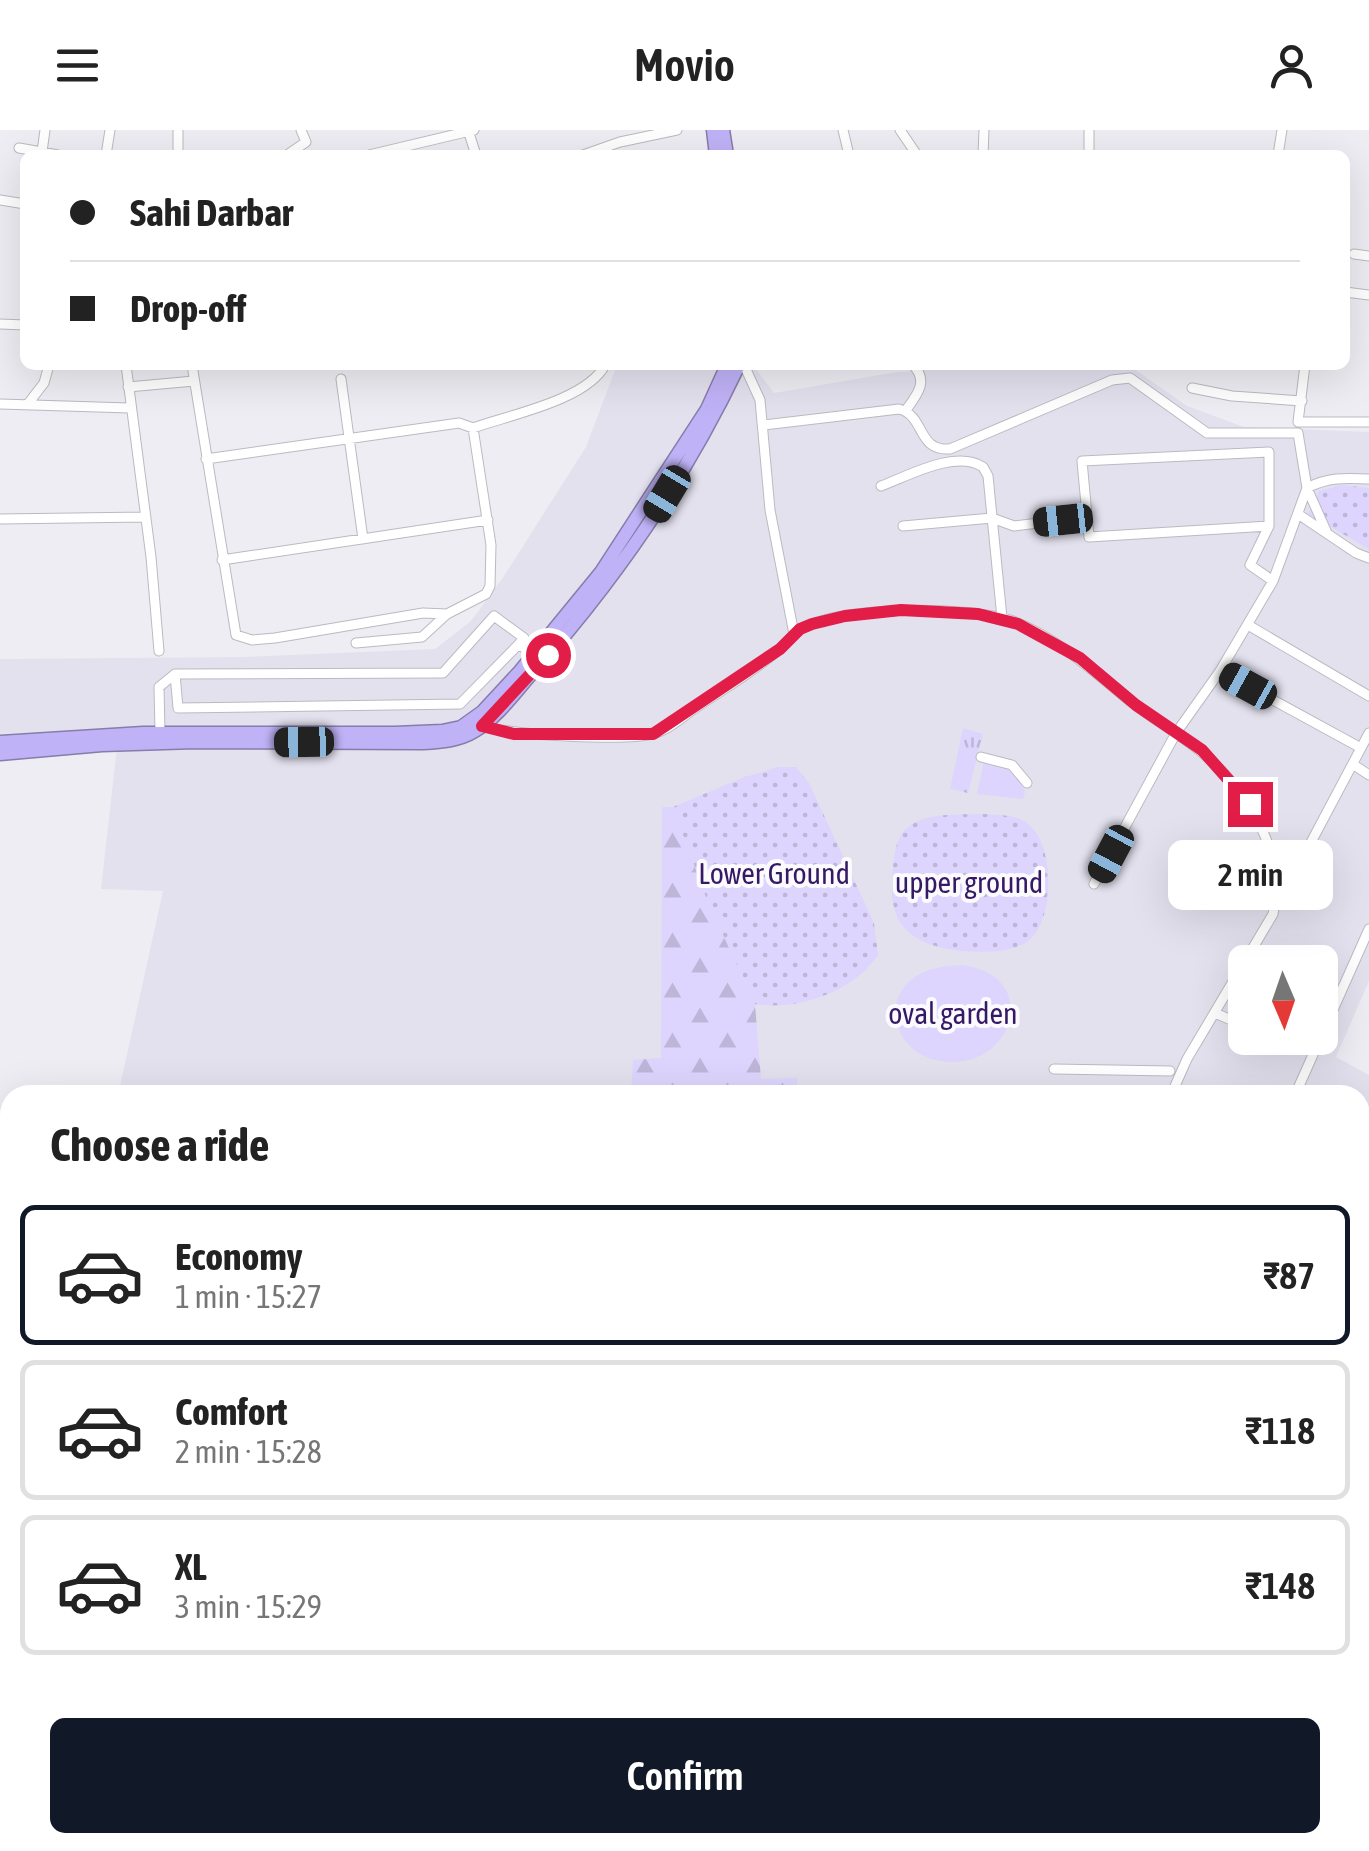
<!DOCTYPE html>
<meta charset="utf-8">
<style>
:root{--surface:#fff;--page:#f6f6f6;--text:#222;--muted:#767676;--line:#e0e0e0;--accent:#111827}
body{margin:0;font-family:"Asap Condensed",sans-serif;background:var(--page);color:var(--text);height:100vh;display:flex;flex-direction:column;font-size:38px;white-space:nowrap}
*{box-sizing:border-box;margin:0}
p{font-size:32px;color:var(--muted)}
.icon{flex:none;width:55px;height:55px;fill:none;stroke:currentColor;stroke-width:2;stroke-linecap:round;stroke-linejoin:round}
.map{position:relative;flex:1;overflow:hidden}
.sheet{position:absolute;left:0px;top:955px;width:1370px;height:768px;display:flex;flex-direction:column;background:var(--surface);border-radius:30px 30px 0 0;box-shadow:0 10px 40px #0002}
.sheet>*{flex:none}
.banner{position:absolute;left:20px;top:20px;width:1330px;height:220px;border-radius:15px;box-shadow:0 10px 40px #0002;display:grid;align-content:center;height:220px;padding:0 50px;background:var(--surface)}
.needle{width:65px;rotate:178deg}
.fabs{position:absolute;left:1228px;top:815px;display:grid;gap:20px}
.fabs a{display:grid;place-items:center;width:110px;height:110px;border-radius:15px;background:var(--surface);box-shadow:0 10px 40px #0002;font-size:50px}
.end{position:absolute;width:45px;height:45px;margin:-22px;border:12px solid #e11d48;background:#fff;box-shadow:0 0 0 5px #fff}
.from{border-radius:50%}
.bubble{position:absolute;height:70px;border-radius:15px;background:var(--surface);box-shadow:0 10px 40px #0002;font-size:32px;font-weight:600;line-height:70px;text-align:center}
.car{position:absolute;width:30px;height:60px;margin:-30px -15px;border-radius:12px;box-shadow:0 0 8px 2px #0007;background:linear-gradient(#222 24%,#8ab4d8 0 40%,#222 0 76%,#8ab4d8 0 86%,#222 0)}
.banner b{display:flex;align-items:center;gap:35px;height:95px;font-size:38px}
.banner b+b{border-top:2px solid var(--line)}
.banner i{width:25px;height:25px;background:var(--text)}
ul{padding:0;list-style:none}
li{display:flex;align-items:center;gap:30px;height:140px;margin:0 20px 15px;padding:0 30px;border:5px solid var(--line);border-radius:15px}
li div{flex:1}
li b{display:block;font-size:38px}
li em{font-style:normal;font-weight:600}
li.active{border-color:var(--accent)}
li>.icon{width:90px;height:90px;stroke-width:1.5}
h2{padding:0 50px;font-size:45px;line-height:120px}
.button{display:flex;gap:20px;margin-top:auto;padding:20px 50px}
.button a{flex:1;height:115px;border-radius:15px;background:var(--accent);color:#fff;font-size:40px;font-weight:600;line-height:115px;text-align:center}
header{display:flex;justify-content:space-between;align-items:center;height:130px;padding:0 50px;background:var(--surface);font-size:45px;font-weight:600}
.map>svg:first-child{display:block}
</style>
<header><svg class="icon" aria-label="menu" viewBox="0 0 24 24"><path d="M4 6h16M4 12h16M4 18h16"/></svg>Movio<svg class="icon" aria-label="person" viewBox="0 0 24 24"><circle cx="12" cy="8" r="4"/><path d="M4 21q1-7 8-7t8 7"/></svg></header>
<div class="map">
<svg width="1369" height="1721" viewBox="0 0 1369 1721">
<defs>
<pattern id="grass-tufts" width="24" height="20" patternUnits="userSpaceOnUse" patternTransform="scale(2.5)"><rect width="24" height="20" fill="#ddd5fd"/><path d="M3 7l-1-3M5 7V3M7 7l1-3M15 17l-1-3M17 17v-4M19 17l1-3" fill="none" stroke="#bdb6d8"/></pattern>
<pattern id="forest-firs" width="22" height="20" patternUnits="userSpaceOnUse" patternTransform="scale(2.5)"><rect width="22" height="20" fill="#ddd5fd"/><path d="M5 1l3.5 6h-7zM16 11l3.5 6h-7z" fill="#bdb6d8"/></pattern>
<pattern id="park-dots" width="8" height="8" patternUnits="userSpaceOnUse" patternTransform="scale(2.5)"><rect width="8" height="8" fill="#ddd5fd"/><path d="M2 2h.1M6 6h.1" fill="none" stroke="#bdb6d8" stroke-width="1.8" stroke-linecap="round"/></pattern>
</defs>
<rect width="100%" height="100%" fill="#eeedf3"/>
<path fill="#e3e1ee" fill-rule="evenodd" d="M617 235H753L774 263 897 242 1011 235 1130 236 1187 276 1244 297 1369 302V851L1336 927 1369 945V1025L1360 1043V965H118L163 761 101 759 119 599 0 604V529L244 527 435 519 471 491 504 446 586 317ZM1245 832H1320V908H1245Z
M1360 1234 1369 1240V1666L1360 1677Z
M1173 1713H1325L1315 1721H1187Z"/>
<path fill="url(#grass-tufts)" d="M963 598 983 604 968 663 950 659Z"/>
<path fill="url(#forest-firs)" d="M662 677H673L707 770 755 874 761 949 797 948V961L763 965H527L528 962 631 963 633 930 661 928Z"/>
<path fill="url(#park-dots)" d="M1343 355 1369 358V419L1308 384 1319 361Z
M778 637H796L809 653 874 793 878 825C855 861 797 881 755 874L707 770 673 677 742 648Z
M983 684C997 685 1015 684 1027 693 1056 713 1055 793 1027 812 1007 825 966 823 943 818 898 808 888 782 893 739 894 725 896 706 908 697 927 682 959 685 983 684Z"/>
<path fill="#ddd5fd" d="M984 632 1015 639 1025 662 1023 669 977 664Z
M960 835C1047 843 1012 951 932 929 894 918 881 869 916 846 929 838 945 836 960 835Z"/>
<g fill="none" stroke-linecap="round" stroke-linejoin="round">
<g stroke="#bbbac0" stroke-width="11">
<path id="minor" d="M178 0V25
M468 0 476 25
M843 0 849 25
M900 0 917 25
M1089 0V25
M19 18 58 25
M42 22 45 0
M106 25 110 0
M287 25 306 12 301 0
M369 25 474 0
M583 25 620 12 677 0
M983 25 984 0
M1278 25 1282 0
M0 70 25 74
M1354 124 1369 126
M1345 162 1369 165
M0 194 25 195
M126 235 151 427 159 521
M192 235 236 505 252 510 275 508 423 483 447 484
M744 235 760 270 770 380 794 504
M1305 235 1298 292H1369
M341 249 363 409
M128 257 194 251
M1192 258 1232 266 1302 271
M0 274 130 278
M27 275 44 253 49 235
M906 280C917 265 929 251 913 235
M764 295 899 279C926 286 916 321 950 319L1112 250 1130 248 1207 303H1298L1307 358 1327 403
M473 298C509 285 587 270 605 235
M206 329 459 293 473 298 491 415 490 456 486 464 447 484 422 507 356 513
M881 356C908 346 956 319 983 337L988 346 1002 488
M1298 384 1356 423 1369 428
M0 389 146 387
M903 396 992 388 1014 396 1063 390
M1269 396 1089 407 1082 331 1269 322V396L1250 435 1273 451
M222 430 488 390
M1248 495 1369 566
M519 514 524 508 494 486 443 543 175 544 178 578 460 574 519 514 534 525
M1220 541 1361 618
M483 596C511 605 629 612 656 603 670 599 682 587 694 579 723 559 755 541 781 518 787 513 791 506 797 502 833 474 971 476 1013 491 1059 509 1093 541 1131 572 1149 586 1169 598 1187 611 1239 647 1289 719 1273 784L1187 929 1171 965
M160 603 159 557 175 544
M981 627 1012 635 1027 653
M1354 635 1369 645
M1094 754 1176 603 1220 541 1273 451 1307 358C1328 347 1346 348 1369 349
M1278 765 1300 733 1369 603
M1215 883 1245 896
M1054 939 1170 941
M1295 965 1369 799
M0 1001 10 999
M0 1055 10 1052
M0 1094 10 1089
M0 1197 10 1205
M1360 1210 1369 1222
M1360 1232 1369 1236
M0 1367 10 1376
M1360 1373 1369 1358
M1360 1401 1369 1407
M1360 1601 1369 1609
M0 1632 10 1637
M1360 1673 1369 1658
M0 1698 10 1700
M51 1712 65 1721
M156 1712 167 1721
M700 1712 706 1721
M500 1714 509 1721
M580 1716 585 1712
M89 1721 96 1712
M442 1721 449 1712
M636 1721 639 1712
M821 1721 823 1712
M839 1721 849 1718 858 1721
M952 1721 954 1712
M1145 1721 1149 1712
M1335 1721 1338 1712"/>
</g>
<g stroke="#867daa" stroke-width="15">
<path id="highway" d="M713 0 716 25
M723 0 727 25
M0 612 143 603H395L442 601 461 597 482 582 520 541 601 442 707 279 727 235
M0 624 102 615 195 612 423 613C441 612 459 611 475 601 498 587 516 561 534 541 615 450 687 345 739 235"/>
</g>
<use href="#minor" stroke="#fff" stroke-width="9"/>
<use href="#highway" stroke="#c0b2f7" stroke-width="12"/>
</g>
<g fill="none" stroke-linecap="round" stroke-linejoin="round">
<path stroke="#e11d48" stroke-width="12" d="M548 525 482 596 514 604H653L780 519 800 499 812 494 845 486 901 480 978 484 1018 494 1080 528 1136 575 1202 620 1250 674"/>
</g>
<g text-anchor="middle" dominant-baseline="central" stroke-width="8" stroke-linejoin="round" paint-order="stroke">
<g font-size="30" fill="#351966" stroke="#fbfbfe">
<text x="774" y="743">Lower Ground</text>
<text x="969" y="752">upper ground</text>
<text x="953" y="883">oval garden</text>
</g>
</g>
</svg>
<div class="fabs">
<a><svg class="needle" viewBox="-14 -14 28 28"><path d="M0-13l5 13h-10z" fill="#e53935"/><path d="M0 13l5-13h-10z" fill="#767676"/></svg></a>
</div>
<i class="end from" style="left:548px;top:525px"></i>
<i class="end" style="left:1250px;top:674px"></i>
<div class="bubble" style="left:1168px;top:710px;width:165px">2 min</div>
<i class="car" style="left:667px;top:364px;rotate:211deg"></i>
<i class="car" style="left:1063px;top:390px;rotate:264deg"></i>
<i class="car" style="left:1248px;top:556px;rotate:299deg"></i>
<i class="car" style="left:304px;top:612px;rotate:269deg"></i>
<i class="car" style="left:1111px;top:724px;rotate:208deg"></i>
<div class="banner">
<b><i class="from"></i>Sahi Darbar</b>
<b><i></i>Drop-off</b>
</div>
<section class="sheet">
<h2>Choose a ride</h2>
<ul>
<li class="active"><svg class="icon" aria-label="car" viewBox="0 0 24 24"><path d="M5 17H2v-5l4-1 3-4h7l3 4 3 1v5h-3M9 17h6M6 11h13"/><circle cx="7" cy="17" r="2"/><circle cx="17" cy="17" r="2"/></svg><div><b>Economy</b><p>1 min · 15:27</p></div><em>₹87</em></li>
<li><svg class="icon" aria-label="car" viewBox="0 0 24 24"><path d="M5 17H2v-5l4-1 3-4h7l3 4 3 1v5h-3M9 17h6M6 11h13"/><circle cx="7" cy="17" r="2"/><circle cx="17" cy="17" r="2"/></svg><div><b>Comfort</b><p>2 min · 15:28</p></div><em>₹118</em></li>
<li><svg class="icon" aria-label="car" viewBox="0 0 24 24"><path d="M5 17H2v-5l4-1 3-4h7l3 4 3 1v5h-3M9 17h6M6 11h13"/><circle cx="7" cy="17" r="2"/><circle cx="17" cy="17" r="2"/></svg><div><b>XL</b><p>3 min · 15:29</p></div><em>₹148</em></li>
</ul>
<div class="button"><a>Confirm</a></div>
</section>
</div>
